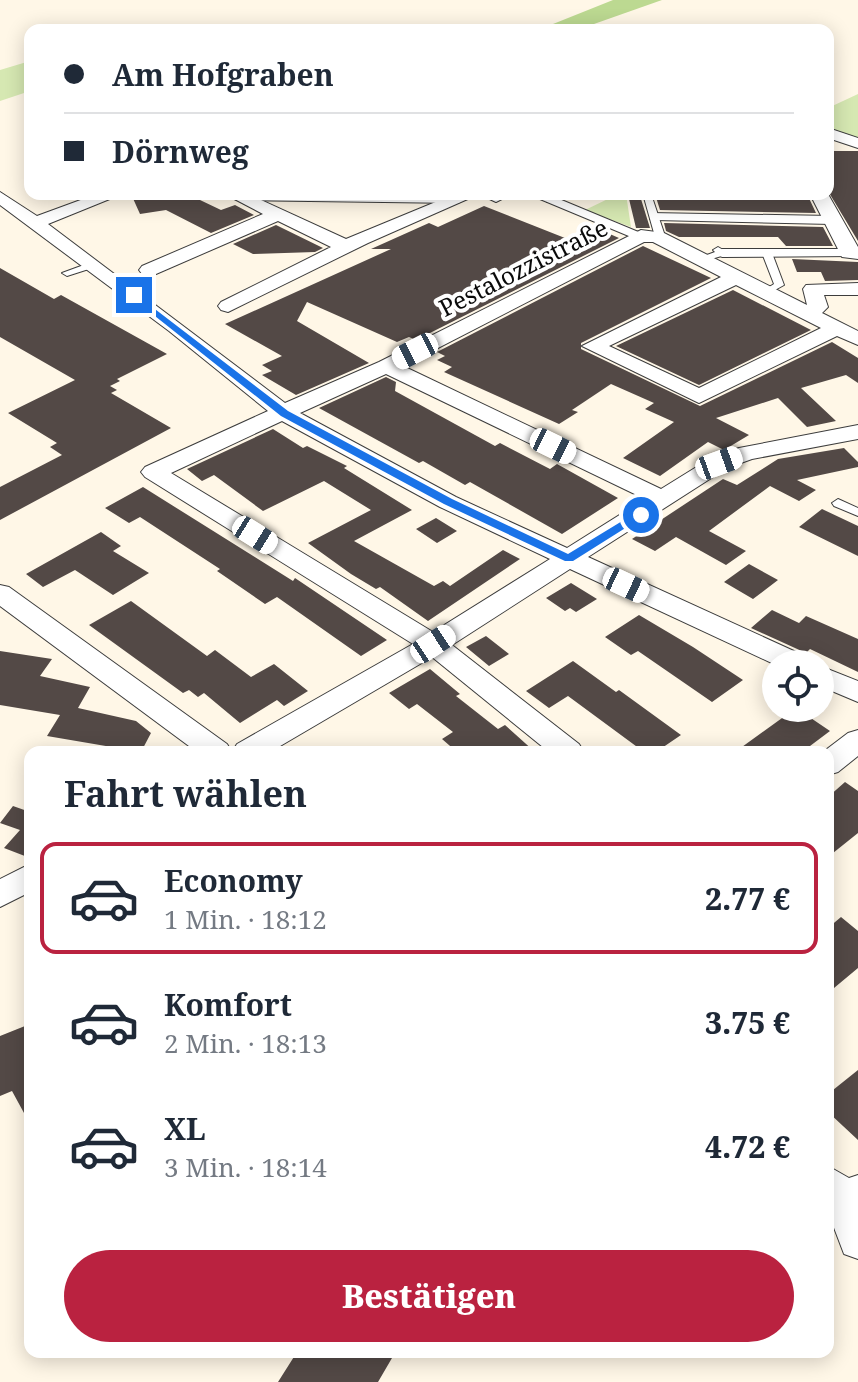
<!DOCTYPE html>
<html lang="de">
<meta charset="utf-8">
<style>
:root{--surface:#fff;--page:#f6f6f7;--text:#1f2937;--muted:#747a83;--line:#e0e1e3;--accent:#ba2240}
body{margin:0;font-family:"Noto Serif",serif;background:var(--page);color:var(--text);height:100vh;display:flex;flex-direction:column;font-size:30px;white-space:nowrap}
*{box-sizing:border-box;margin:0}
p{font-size:26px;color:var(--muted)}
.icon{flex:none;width:44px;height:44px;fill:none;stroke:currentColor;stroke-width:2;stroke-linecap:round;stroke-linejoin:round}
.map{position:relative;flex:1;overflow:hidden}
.side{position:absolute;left:24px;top:746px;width:810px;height:612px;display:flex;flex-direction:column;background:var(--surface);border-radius:16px;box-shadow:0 4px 20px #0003}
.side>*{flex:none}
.banner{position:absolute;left:24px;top:24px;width:810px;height:176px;border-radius:16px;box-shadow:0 4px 20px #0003;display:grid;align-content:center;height:176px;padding:0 40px;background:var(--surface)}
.buttons{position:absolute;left:762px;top:650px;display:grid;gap:16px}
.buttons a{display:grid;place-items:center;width:72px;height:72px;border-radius:50%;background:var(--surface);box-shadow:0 4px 20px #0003;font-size:40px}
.end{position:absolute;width:36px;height:36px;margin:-18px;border:10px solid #1a73e8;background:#fff;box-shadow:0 0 0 4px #fff}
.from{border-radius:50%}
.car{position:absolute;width:24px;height:48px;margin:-24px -12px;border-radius:10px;box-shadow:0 0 6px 2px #0007;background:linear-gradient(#fff 24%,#345 0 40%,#fff 0 76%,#345 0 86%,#fff 0)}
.banner b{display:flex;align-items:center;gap:28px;height:76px;font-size:30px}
.banner b+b{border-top:2px solid var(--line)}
.banner i{width:20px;height:20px;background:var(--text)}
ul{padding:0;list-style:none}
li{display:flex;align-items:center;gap:24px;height:112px;margin:0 16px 12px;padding:0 24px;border:4px solid transparent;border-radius:16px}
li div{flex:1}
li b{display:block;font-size:30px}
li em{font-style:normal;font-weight:800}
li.current{border-color:var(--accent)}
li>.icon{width:72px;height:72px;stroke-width:1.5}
h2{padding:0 40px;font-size:36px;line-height:96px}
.primary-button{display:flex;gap:16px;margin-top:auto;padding:16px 40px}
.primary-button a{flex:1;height:92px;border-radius:48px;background:var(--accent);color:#fff;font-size:32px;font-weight:800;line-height:92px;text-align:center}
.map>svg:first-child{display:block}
</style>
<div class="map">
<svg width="858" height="1382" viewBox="0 0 858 1382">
<rect width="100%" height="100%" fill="#fff7e7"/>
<path fill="#d6e8b2" d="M30 61V91L0 101V70Z
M858 94V138L828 129V108Z
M605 194H626L631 227 585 210 612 197Z"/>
<path fill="#bcd991" d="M613 0H662L577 30H538Z"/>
<path fill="#534946" d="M828 151H858V241L828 191Z
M131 194H200V200L221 210 235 205 254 215 211 233 166 210 140 214Z
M655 194H807L816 213 660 210Z
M629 199H641L650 228H636Z
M484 206 570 240 596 228 619 238 416 340 409 337 397 342 307 302 297 321 369 363 296 395 262 375 272 371 262 365 282 356 225 324 391 249H371L429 223 438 227Z
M664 223 823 227 833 246H786L778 237H679L666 231Z
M276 225 323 248 315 252 253 254 233 244Z
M643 246 711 278 581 343V349L700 406 832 342 858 358V383L846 375 801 388 836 421 807 427 778 398 716 418 749 435 724 450 708 442 660 476 623 458 674 422 645 409 654 403 611 384 572 410 578 412 559 424 444 372 452 367 437 360 445 356 437 352Z
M792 259 858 262V280L825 281 821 272H797Z
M0 268 54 299 61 295 167 354 117 379 120 381 110 386 117 390 111 393 171 428 0 520V487L62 455 50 447 57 443 8 413 75 380 0 337Z
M733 290 811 330 699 385 616 346Z
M386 377 396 382 395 391 495 446 500 443 550 469 557 464 618 498 562 534 470 482 465 485 423 461 419 463 319 408Z
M273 429 303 448 307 446 347 466 344 468 412 510 354 541 434 586 443 581 450 586 503 550 520 559 428 621 380 587 376 589 351 574 308 543 371 510 324 481 263 511 214 475 202 481 187 469Z
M844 448 858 462V467L797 480 816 490 799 501 770 486 709 531 746 551 726 565 676 537 655 551 632 539 723 479 737 485 778 459Z
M143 487 293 581 295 578 387 640 361 656 277 597 265 604 217 571 220 569 140 517 129 523 105 508Z
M822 509 858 526V556L799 527Z
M436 518 457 531 437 543 416 529Z
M101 532 121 546 113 551 149 573 113 595 75 570 43 587 26 574Z
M749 564 778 580 753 599 724 582Z
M571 583 597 599 576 612 570 608 565 611 546 598Z
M131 601 207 656 215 650 251 677 274 664 308 691 284 706 277 700 240 723 204 693 198 697 189 690 183 693 89 625Z
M772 610 799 623 806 616 858 639V672L810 649 806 653 751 628Z
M639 615 693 647 743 680 712 702 638 651 631 655 605 637Z
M486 636 509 654 489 666 466 647Z
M0 651 52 659 40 676 90 687 78 708 136 721 151 733 141 752 47 736 60 715 0 705Z
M573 661 616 692 619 690 681 735 656 752H644L568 696 549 708 526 691Z
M430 669 460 694 456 696 498 729 505 725 535 752H457L442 739 453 732 417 704 409 709 389 693Z
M796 708 830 731 802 752H735Z
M845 782 858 791V833L828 857V797Z
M13 806 30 812V858L4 848 20 830 0 823Z
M841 917 858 931V968L828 993V928Z
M30 1024V1124L12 1091 0 1096V1036Z
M858 1070V1140L828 1112V1094Z
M297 1352H382L392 1358 378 1382H278Z"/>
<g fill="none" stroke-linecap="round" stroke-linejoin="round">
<g stroke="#3d3d3d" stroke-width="2">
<path id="service" d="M556 194H567L553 202H547V198Z
M643 194H651L664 233 660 239 652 237 654 233Z
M718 247 725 251V255L701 262 696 259 715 252 713 250Z
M767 250 772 253 784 285 766 295 761 292 774 284 762 253Z
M92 262 97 265 95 267 67 276 62 273Z
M838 499 858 508V516L834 506 832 503Z"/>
</g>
<g stroke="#3d3d3d" stroke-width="2">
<path id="pedestrian" d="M233 194 458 195 465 199 458 203 239 200 234 199Z
M479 194H512L496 202Z
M528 194H547L648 236 636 239Z
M650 213 832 216 839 220 832 224 655 220 650 219Z
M849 249 856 253 854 256 722 257 715 253 722 249Z"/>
</g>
<g stroke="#3d3d3d" stroke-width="2">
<path id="minor" d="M828 128 858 138V148L828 138Z
M0 192 37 216 97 194H122L48 224 285 403 379 362 641 230 664 233 807 305 803 289 806 285 858 283V295H824L828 307 822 313 858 331V345L837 336 699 403 582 346 721 277 653 242H644L403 366 661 489 711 458 739 448 858 425V439L752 459 727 468 588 557 807 657 811 664 776 665 570 569 452 645 579 744 584 752H549L432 657 270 752H232L237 744 413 644 145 477 141 472 145 467 268 411 169 331 0 205ZM736 285 821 328 699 388 609 346ZM386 374 645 499 567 548 456 497 300 413ZM282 421 440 507 550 559 433 632 171 473Z
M225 194H248L346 239 455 194H479L368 243 228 312 221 310 218 306 221 302 331 247 278 221 156 274H142L139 270 142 266 263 214Z
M810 194H828L858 247V259L842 257Z
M0 585 9 587 227 744 232 752H197L0 606Z
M820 666 858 681V702L820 686Z
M858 730V756L838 772 828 775V752H823L848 733Z
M30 864V892L0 907V879Z
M828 1166 849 1178 858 1175V1259L844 1254 828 1212Z"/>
</g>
<use href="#service" fill="#fff" fill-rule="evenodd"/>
<use href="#pedestrian" fill="#fff" fill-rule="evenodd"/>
<use href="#minor" fill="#fff" fill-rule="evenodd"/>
</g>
<path fill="#1a73e8" d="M134 293 288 411 452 499 568 554 637 512 646 515 573 561H565L444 504 281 416 131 297Z"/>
<g text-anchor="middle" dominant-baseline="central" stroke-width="8" stroke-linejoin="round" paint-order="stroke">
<g font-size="24" fill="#0a0a0a" stroke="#fff">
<text transform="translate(523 267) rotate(-27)">Pestalozzistraße</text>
</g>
</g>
</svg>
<div class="buttons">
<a><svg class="icon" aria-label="locate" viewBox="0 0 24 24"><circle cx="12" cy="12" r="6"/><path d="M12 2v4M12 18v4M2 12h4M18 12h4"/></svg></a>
</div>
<i class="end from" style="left:641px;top:515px"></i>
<i class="end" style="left:134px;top:295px"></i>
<i class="car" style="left:415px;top:351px;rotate:243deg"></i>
<i class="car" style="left:553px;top:446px;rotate:116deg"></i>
<i class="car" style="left:719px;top:463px;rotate:70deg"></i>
<i class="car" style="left:255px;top:535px;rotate:122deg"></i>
<i class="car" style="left:626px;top:585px;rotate:115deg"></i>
<i class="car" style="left:433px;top:644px;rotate:57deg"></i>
<div class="banner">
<b><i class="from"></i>Am Hofgraben</b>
<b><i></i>Dörnweg</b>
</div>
<section class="side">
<h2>Fahrt wählen</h2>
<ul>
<li class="current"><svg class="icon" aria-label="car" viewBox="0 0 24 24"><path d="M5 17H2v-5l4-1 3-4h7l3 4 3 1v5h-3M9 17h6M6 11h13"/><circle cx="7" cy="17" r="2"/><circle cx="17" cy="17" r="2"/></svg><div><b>Economy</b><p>1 Min. · 18:12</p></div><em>2.77 €</em></li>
<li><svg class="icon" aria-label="car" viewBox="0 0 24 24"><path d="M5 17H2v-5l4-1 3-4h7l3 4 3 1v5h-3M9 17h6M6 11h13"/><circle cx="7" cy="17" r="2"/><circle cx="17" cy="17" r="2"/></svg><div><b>Komfort</b><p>2 Min. · 18:13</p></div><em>3.75 €</em></li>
<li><svg class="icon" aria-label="car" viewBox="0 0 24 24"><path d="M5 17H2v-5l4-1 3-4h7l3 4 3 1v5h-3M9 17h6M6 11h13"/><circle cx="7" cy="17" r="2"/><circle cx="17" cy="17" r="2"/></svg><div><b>XL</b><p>3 Min. · 18:14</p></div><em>4.72 €</em></li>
</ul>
<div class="primary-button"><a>Bestätigen</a></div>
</section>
</div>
